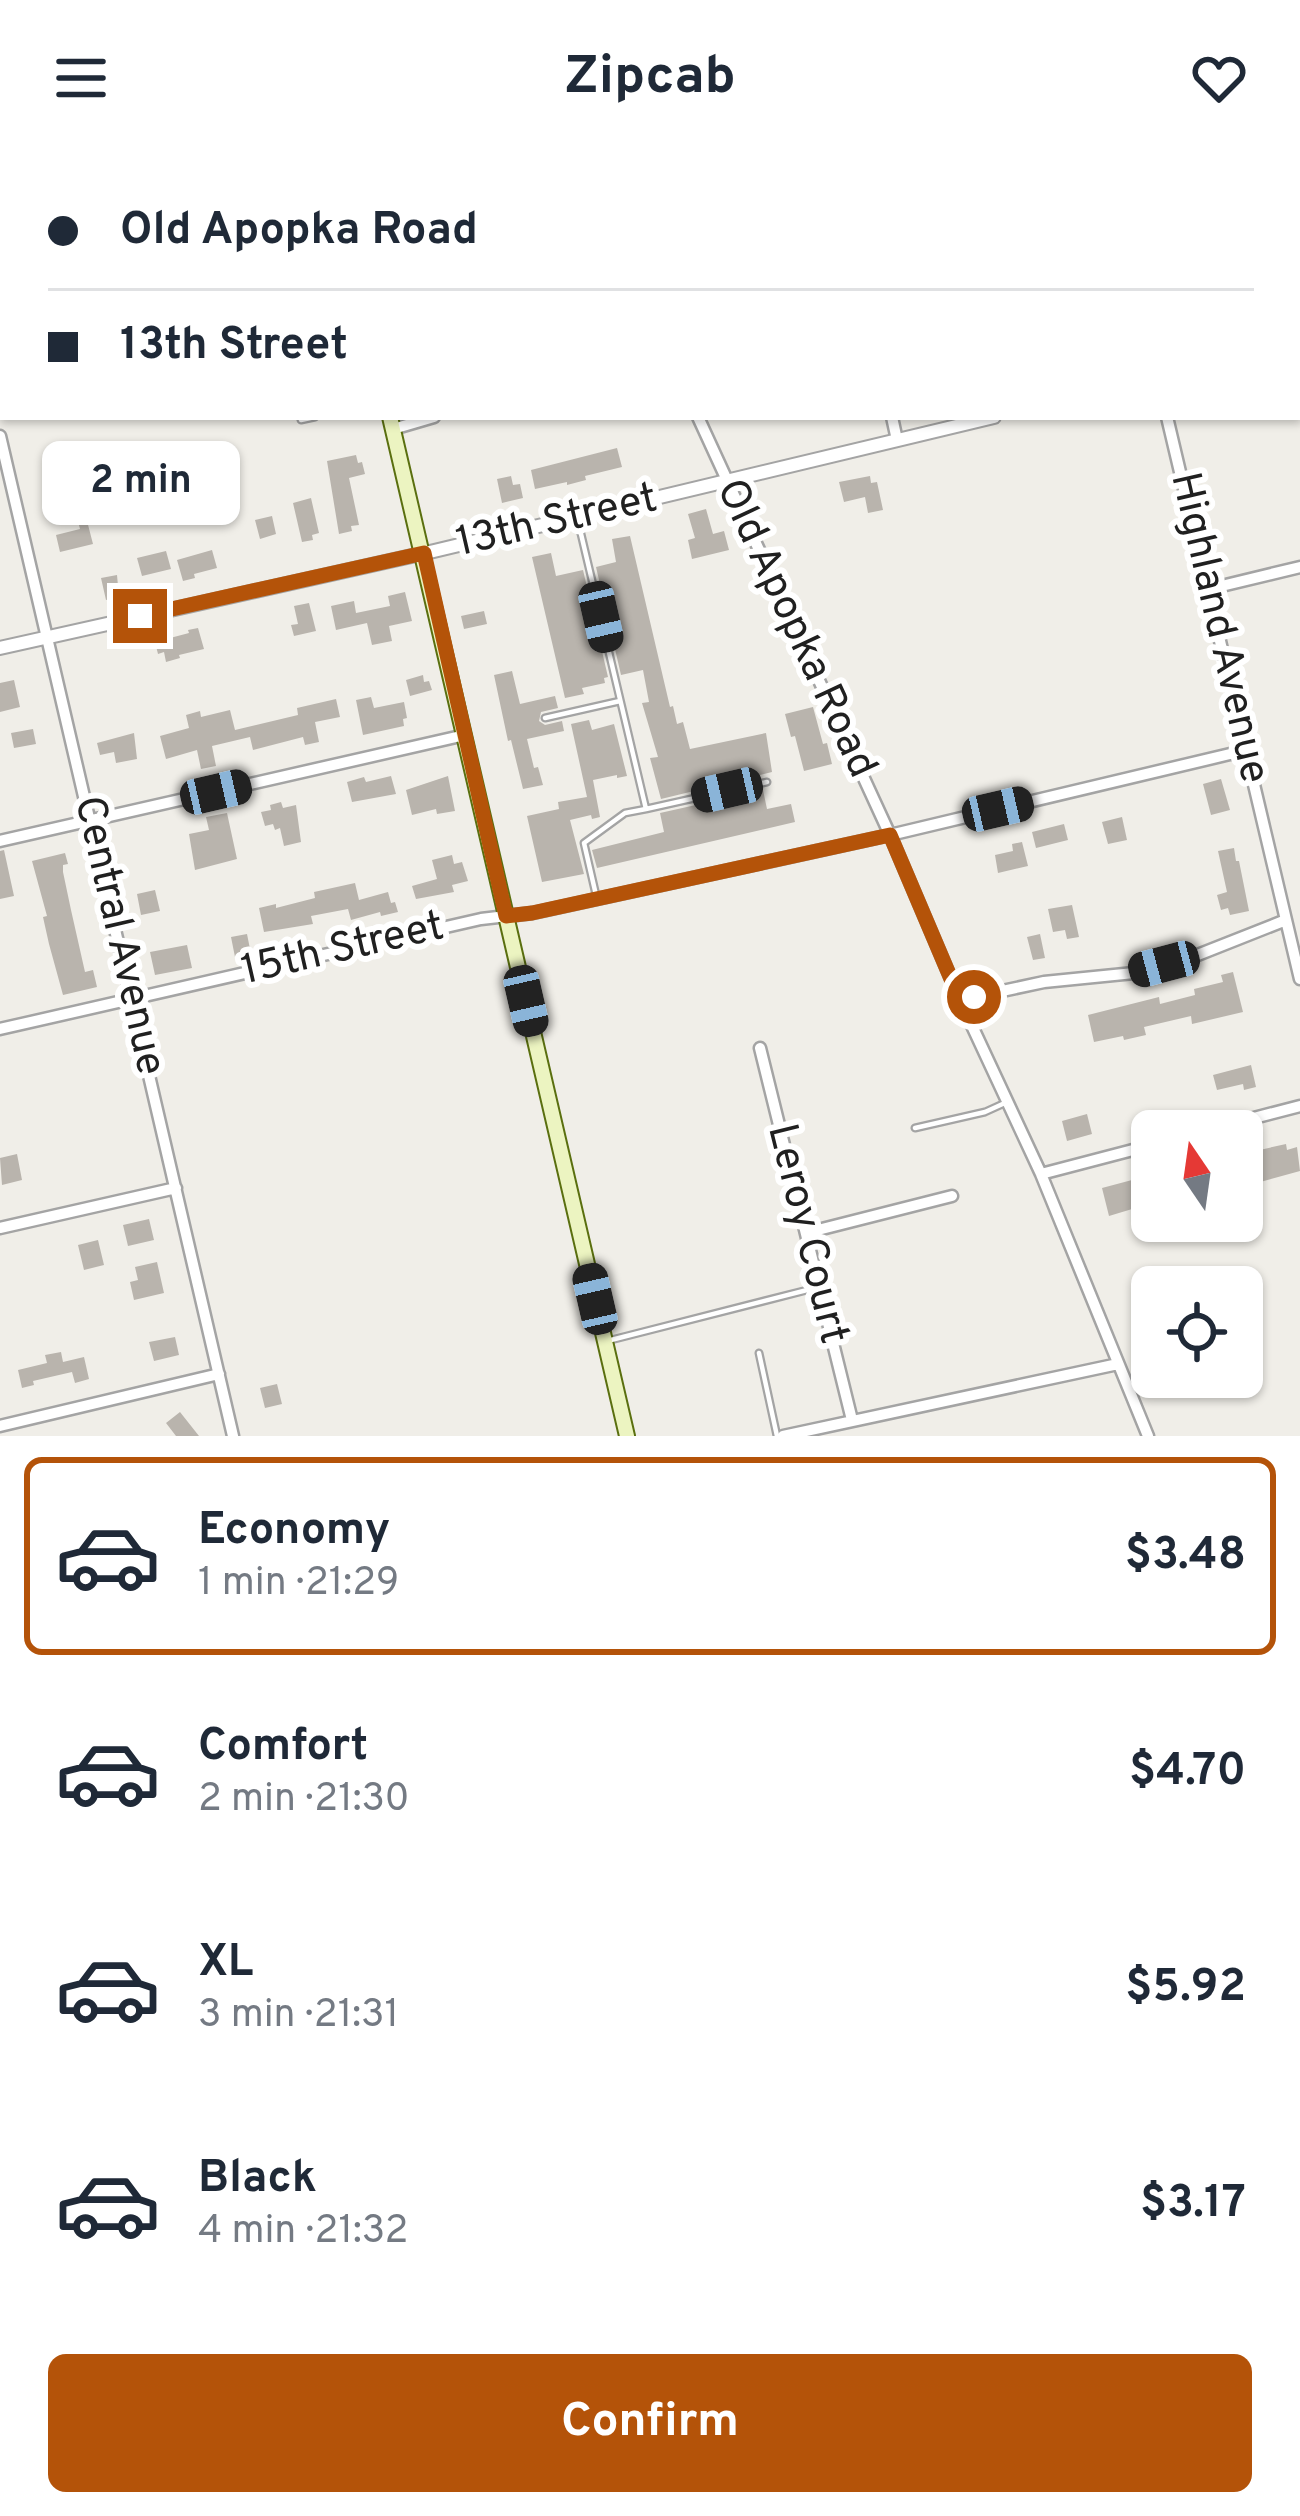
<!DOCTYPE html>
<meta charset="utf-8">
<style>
:root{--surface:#fff;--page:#f2f2f3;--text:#1f2937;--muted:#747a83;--line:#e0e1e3;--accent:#b45309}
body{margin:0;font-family:Overpass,sans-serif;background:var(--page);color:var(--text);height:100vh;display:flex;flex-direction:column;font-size:45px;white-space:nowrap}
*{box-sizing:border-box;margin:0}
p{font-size:39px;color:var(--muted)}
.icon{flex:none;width:66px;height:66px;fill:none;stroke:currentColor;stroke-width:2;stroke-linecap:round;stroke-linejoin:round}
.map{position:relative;height:1280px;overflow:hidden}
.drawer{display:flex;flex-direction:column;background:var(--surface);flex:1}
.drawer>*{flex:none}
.hud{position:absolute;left:0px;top:0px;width:1302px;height:264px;box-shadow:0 3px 9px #0004;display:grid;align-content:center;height:264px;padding:0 48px;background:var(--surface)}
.needle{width:78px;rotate:347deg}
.tools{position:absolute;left:1131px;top:954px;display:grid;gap:24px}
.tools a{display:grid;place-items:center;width:132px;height:132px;border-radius:18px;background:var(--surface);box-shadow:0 3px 9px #0004;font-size:60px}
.end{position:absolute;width:54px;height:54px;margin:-27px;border:15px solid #b45309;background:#fff;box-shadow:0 0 0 6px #fff}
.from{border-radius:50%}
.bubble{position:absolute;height:84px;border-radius:18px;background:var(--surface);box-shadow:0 3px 9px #0004;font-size:39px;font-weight:700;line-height:84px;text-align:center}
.car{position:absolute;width:36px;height:72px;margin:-36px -18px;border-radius:15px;box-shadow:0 0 9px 3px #0007;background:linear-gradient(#222 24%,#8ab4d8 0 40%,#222 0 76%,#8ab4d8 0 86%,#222 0)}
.hud b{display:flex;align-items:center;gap:42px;height:114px;font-size:45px}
.hud b+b{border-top:3px solid var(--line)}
.hud i{width:30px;height:30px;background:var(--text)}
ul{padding:21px 0 0;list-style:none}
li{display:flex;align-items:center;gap:36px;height:198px;margin:0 24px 18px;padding:0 24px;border:6px solid transparent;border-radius:18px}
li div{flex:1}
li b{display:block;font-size:45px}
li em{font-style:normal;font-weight:700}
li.active{border-color:var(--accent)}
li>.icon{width:108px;height:108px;stroke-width:1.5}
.button{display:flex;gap:24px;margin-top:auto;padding:24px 48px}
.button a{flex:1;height:138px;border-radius:18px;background:var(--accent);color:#fff;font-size:48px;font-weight:700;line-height:138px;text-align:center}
header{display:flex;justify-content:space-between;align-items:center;height:156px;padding:0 48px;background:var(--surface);font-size:54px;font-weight:700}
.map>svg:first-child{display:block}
</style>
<header><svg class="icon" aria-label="menu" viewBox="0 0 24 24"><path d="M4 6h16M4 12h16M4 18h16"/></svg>Zipcab<svg class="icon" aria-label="heart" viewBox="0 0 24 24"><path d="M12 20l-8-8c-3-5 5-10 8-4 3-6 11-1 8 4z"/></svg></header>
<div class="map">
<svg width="1300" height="1280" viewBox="0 0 1300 1280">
<rect width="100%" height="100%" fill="#f0eee8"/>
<path fill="#b9b4ad" d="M617 292 622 311 585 320 586 324 567 329V326L535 333 531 314Z
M356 299 358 307 362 306 365 318 349 322 359 369 351 370 352 375 339 378 327 305Z
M511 320 513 329 520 328 523 342 502 347 497 323Z
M870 320 871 327 877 326 883 354 868 357 865 341 844 346 839 326Z
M100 340 104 357 86 361 93 388 60 396 56 379 80 373 73 346Z
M311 342 319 377 312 379 313 384 302 386 293 347Z
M706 353 713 378 724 375 729 394 692 403 688 384 695 382 688 358Z
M272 360 276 378 260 383 255 364Z
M630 380 670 551 673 550 677 568 683 566 690 593 766 577 772 616 661 643 650 602 658 601 642 547 649 546 643 514 621 519 596 411 616 406 612 383Z
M212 394 217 412 194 418 195 422 183 425 177 404Z
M166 395 171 413 142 420 137 402Z
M551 397 556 420 583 414 608 521 604 522 605 527 582 532 584 538 565 542 532 401Z
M117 419 119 441 106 444 101 422Z
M405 436 412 465 389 470 392 485 372 489 367 467 336 474 331 450 354 445 356 457 390 450 388 440Z
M309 447 316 475 294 480 291 469 298 468 294 450Z
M484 455 487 468 464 473 461 460Z
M198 472 204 493 179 499 180 502 166 506 164 496 158 498 155 486 189 477 188 474Z
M512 515 520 548 555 540 558 552 541 556 539 565 545 569 562 565 564 575 527 583 534 612 538 611 543 629 523 633 511 584 508 585 494 519Z
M423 519 424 526 429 525 432 534 410 540 406 524Z
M14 524 20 551 0 556V527Z
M371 541 374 552 404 546 407 562 403 563 404 570 363 579 356 544Z
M336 543 340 561 315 566 319 586 305 589 303 581 253 594 250 581 212 590 216 610 201 613 197 594 166 603 160 580 189 572 186 559 200 555 201 561 230 554 235 574 298 559 297 552Z
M813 551 823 588 827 587 832 608 804 615 795 580 791 581 785 558Z
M589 564 592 574 614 568 627 620 617 622V619L593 624 600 661 592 663 591 659 570 664 584 718 542 726 527 660 559 653 558 646 587 641 571 568Z
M33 573 36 588 14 592 11 577Z
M134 577 137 603 116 607 114 596 100 599 97 587Z
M391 620 396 638 352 646 347 626 364 621 366 626Z
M448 620 455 655 437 658 436 653 412 659 406 634Z
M1221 623 1230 654 1211 659 1203 628Z
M763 634 767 653 791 648 795 666 597 712 592 694 664 676 660 657Z
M281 646 283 652 296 649 301 686 284 690 280 672 275 674 273 668 265 670 261 656 271 654 270 649Z
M227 657 237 703 195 714 189 678 209 674 206 661Z
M1122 661 1127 684 1108 688 1102 666Z
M1064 668 1068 684 1036 692 1032 676Z
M1022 686 1028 710 998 717 995 699 1013 695 1012 688Z
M1234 692 1236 705H1239L1249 755 1230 759 1228 752 1221 754 1217 739 1227 736 1218 695Z
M4 694 14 740 0 743V695Z
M65 697 68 708 63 709V716L71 754 85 816 93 814 97 831 63 839 49 788 43 761 47 760 32 705Z
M452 699 454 708 462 706 468 725 452 729 454 736 416 743 412 730 437 723 432 704Z
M355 727 359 744 388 736 391 747 395 746 398 756 381 760 380 756 351 764 348 753 311 760 313 768 264 776 259 752 276 748V752L315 742 314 736Z
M155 734 160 755 141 759 137 738Z
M1072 749 1079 781 1067 783 1065 774 1053 776 1048 753Z
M247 778 251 798 235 801 231 781Z
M1040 778 1045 802 1033 804 1027 781Z
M187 789 192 812 155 819 150 796Z
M1233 816 1243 856 1192 868 1191 860 1144 871 1146 879 1124 884 1123 880 1094 886 1088 859 1159 841 1160 848 1195 839 1194 833 1223 826 1221 819Z
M1251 909 1256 931 1244 934 1243 928 1217 934 1213 919Z
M1087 958 1092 978 1067 985 1062 965Z
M1286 988 1287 994 1297 991 1300 1015 1246 1030 1242 1005 1248 1003 1246 997Z
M17 998 22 1024 2 1029 0 1002Z
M1147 1020 1148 1027 1152 1026V1047L1109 1060 1102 1032Z
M149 1063 154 1084 128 1090 123 1069Z
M98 1084 104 1109 84 1114 78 1089Z
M157 1106 164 1137 134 1144 130 1126 138 1124 135 1111Z
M175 1181 179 1199 154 1205 149 1186Z
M61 1196 63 1206 84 1201 89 1223 75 1227 72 1216 33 1225 34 1229 22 1232 18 1214 47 1207 45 1199Z
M277 1228 282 1248 265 1252 260 1232Z
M180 1256 199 1280H176L166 1267Z"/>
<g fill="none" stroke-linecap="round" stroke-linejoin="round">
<g stroke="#a4a4a4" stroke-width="9">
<path id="service" d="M301 264 315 261
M577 361 646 653 767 626
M545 562 620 545
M596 739 584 687 625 657 646 653
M915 972 985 956 1007 946
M611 1184 815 1132
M759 1197 777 1280"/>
</g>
<g stroke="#a4a4a4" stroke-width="15">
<path id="minor" d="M475 0 476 3
M832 0V3
M1103 0 1104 3
M378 3 390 0
M988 3 1001 0
M0 226 3 225
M698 261 890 679 960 844 1041 1018 1148 1280
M892 261 897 284
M1167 261 1300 823
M393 273 434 261
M0 280 233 1280
M1209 433 1300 411
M0 685 465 579
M960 844 1044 826 1134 817 1195 800 1286 764
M0 873 481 763 533 757 890 679 1230 598H1249
M760 892 852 1264
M1204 975 1300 950
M1041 1018 1152 989
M0 1072 176 1032
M806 1077 952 1040
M0 1270 219 1218
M783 1280 1118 1208"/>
</g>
<g stroke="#a4a4a4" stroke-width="16">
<path id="tertiary" d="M1299 189H1300
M0 492 434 395 994 261"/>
</g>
<g stroke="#5a6f0f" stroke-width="18">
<path id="secondary" d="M325 0 326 3
M390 261 627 1280"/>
</g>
<use href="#service" stroke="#fff" stroke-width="4.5"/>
<use href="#minor" stroke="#fff" stroke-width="10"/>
<use href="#tertiary" stroke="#fff" stroke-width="12"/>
<use href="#secondary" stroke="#ecf4c1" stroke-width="14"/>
</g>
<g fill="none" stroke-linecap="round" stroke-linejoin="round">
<path stroke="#b45309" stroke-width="15" d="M140 460 424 397 506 760 532 757 890 679 960 844 974 841"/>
</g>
<g text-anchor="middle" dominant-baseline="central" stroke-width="12" stroke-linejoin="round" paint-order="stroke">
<g font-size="42" fill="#202020" stroke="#fff">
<text transform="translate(557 366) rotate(-13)">13th Street</text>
<text transform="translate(1218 472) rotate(77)">Highland Avenue</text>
<text transform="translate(795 473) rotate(65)">Old Apopka Road</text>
<text transform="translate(118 780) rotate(77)">Central Avenue</text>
<text transform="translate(343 794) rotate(-13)">15th Street</text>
<text transform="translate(806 1078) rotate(76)">Leroy Court</text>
</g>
</g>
</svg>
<div class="tools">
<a><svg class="needle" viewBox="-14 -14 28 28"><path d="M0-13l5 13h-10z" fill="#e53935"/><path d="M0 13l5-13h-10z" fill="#747a83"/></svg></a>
<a><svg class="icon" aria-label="locate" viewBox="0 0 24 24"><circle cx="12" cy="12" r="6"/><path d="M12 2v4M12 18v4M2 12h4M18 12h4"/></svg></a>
</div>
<i class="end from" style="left:974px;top:841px"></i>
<i class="end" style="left:140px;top:460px"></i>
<div class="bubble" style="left:42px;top:285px;width:198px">2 min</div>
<i class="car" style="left:601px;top:461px;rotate:167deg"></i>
<i class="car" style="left:727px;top:634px;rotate:257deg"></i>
<i class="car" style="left:216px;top:636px;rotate:77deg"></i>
<i class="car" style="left:998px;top:653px;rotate:77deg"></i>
<i class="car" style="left:1164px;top:808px;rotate:255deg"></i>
<i class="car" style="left:526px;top:845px;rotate:167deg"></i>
<i class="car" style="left:595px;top:1143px;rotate:347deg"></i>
<div class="hud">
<b><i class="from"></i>Old Apopka Road</b>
<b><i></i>13th Street</b>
</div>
</div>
<section class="drawer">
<ul>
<li class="active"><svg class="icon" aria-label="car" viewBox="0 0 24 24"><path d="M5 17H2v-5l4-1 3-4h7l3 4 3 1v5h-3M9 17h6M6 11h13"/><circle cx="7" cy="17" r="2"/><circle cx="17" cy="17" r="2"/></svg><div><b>Economy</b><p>1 min · 21:29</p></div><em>$3.48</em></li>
<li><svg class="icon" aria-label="car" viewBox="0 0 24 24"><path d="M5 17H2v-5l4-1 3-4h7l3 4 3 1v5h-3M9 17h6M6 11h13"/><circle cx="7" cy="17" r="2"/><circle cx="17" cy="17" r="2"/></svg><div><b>Comfort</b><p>2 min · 21:30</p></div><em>$4.70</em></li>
<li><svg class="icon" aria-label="car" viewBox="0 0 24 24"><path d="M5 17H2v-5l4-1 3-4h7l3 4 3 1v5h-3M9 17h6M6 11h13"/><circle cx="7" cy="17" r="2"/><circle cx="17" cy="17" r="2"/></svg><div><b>XL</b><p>3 min · 21:31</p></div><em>$5.92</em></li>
<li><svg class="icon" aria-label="car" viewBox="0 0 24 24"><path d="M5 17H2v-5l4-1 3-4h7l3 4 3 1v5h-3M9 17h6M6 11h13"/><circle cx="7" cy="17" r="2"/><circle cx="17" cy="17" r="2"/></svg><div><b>Black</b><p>4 min · 21:32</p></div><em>$3.17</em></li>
</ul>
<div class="button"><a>Confirm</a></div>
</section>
